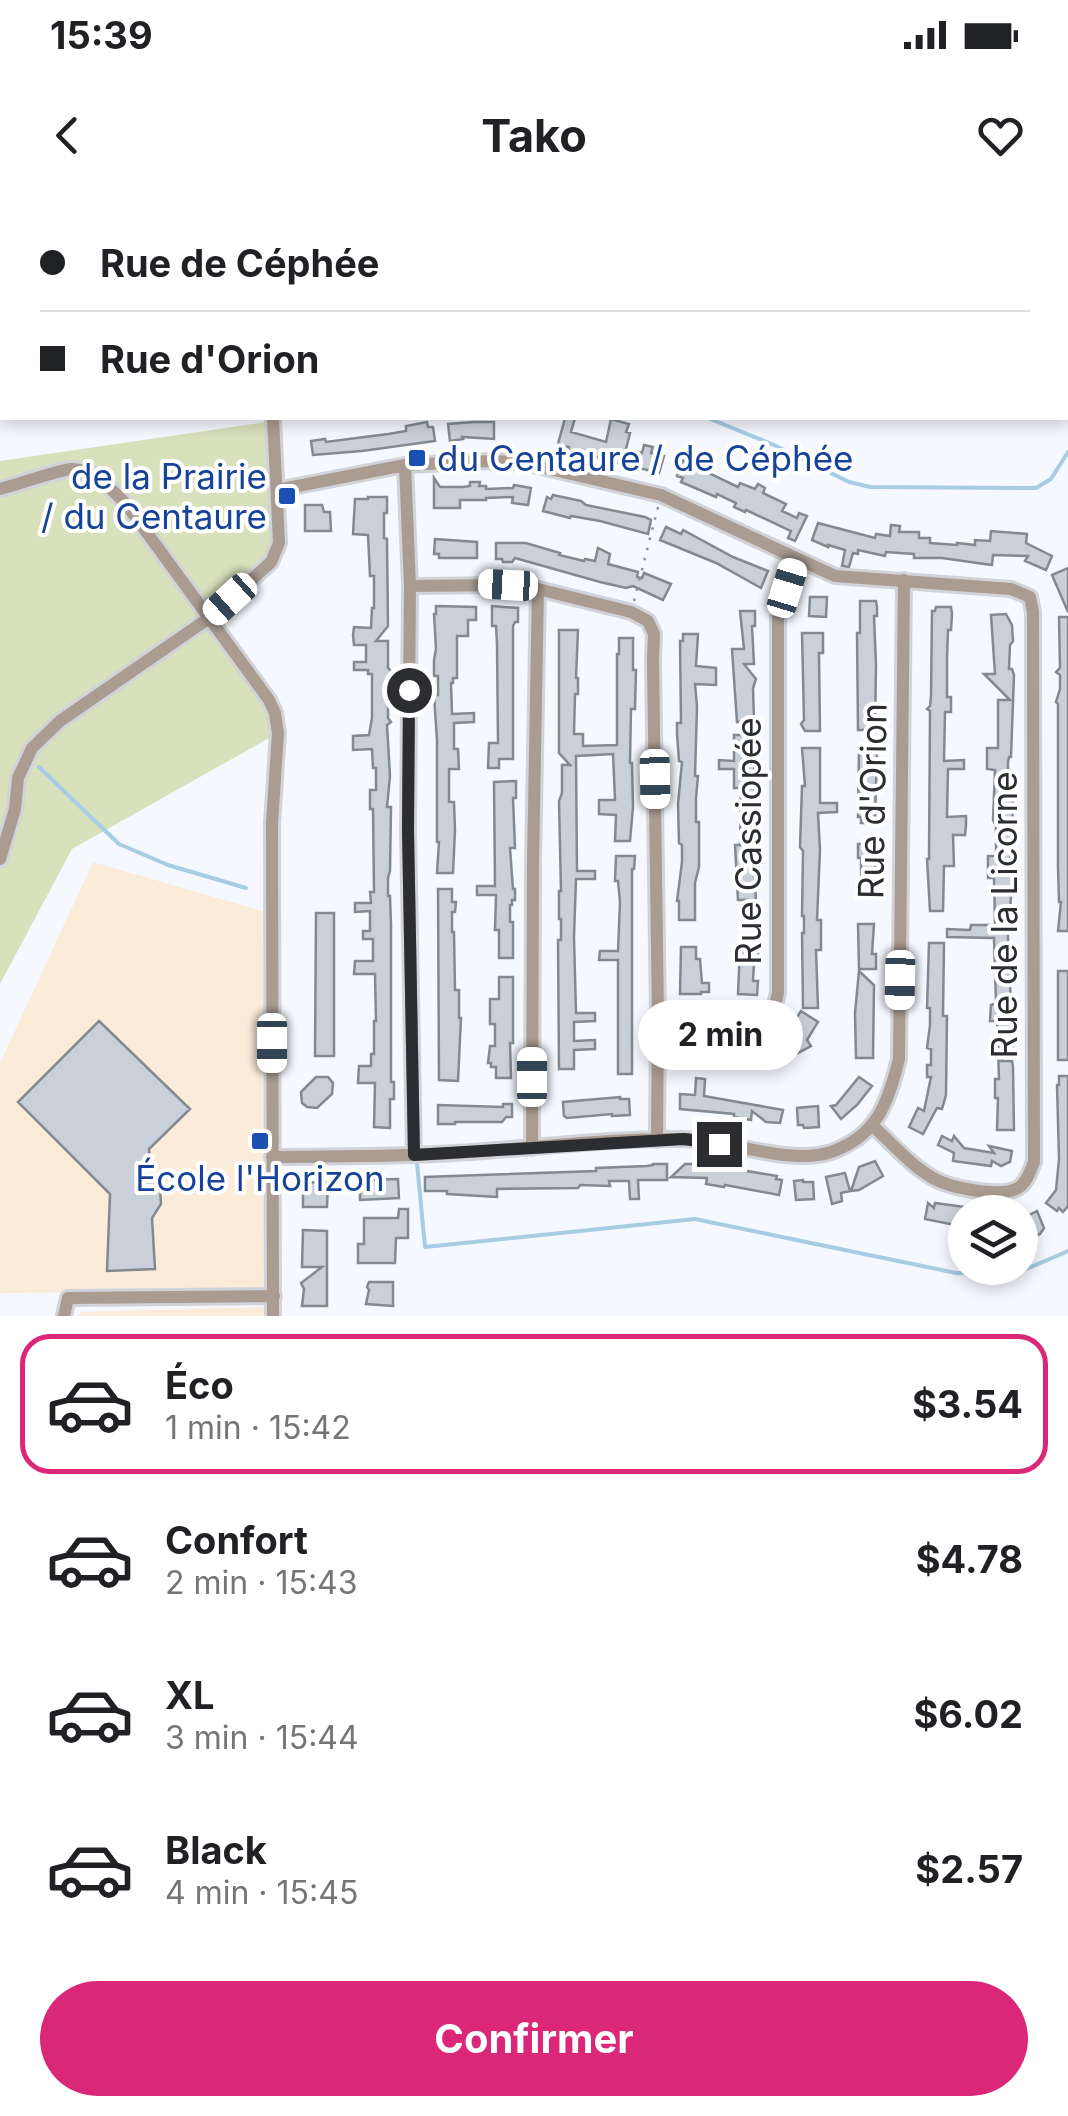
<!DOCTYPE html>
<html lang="fr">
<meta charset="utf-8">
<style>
:root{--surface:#fff;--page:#f2f2f2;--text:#202124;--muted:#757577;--line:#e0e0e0;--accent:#db2777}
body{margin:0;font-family:Inter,sans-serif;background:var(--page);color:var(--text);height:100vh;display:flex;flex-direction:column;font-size:38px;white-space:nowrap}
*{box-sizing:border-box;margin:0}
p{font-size:32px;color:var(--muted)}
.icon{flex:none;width:55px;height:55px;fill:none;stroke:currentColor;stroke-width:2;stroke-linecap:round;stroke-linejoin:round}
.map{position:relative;height:1116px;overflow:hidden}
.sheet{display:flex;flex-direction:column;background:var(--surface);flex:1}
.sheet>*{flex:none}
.banner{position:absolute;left:0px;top:0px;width:1070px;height:220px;box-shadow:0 5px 15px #0003;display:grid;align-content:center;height:220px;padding:0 40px;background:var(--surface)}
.controls{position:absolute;left:948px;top:995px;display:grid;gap:20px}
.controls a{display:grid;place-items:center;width:90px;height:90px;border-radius:50%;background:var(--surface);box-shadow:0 5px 15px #0003;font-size:50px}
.end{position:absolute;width:45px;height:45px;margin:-22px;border:12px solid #2b2d31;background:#fff;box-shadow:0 0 0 5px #fff}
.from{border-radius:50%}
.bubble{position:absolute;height:70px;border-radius:35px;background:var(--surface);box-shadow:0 5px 15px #0003;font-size:32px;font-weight:700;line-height:70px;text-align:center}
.car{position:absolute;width:30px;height:60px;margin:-30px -15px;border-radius:12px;box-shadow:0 0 8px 2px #0007;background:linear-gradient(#fff 24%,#345 0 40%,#fff 0 76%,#345 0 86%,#fff 0)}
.banner b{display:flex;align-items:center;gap:35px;height:95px;font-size:38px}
.banner b+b{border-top:2px solid var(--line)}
.banner i{width:25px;height:25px;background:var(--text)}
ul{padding:18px 0 0;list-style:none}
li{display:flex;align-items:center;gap:30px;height:140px;margin:0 20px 15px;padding:0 20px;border:5px solid transparent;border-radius:30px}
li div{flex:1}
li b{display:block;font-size:38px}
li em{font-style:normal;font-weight:700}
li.on{border-color:var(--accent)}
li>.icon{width:90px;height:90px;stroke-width:1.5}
.button{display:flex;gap:20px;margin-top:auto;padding:20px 40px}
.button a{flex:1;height:115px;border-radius:60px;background:var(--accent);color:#fff;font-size:40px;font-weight:700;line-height:115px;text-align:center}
.status{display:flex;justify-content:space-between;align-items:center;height:70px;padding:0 50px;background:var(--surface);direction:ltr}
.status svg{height:28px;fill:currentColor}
header{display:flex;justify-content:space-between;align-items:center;height:130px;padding:0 40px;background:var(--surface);font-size:45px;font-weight:700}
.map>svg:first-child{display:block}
</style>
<div class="status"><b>15:39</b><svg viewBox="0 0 49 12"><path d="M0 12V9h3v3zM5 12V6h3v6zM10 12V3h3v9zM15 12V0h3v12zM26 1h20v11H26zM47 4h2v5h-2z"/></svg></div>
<header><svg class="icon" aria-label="back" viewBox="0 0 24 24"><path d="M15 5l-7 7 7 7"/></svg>Tako<svg class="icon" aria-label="heart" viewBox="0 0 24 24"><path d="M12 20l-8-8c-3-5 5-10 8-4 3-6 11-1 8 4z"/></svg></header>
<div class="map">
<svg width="1068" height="1116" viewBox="0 0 1068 1116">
<rect width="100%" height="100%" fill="#f5f8fe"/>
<path fill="#fbebd9" d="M93 662 266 712 268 1090 0 1093V863Z
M266 1107V1116H79L81 1112Z"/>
<path fill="#d9e0bc" d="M273 221 276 354 210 418 269 500 278 533 72 649 0 784V261Z"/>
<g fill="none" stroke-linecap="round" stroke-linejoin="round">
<path stroke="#a6cde4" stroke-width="4" d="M0 81 2 82
M708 218 774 245 849 282 870 287 1036 288 1051 279 1068 252
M39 567 119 644 168 665 246 688
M417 963 425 1047 695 1019 956 1073H1017L1068 1051"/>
</g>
<path fill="#cad0d9" stroke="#838991" stroke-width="2.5" d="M565 218H575L571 232 606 242 611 219 629 224 626 232 630 233 626 249 642 253 644 245 653 247 651 253 664 256 659 273 568 250 569 247 558 244Z
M427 222 428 227H433L435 241 362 251 313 255 311 241 325 239 326 242 388 234 406 231V226Z
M474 222H494V239L462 237 463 239 450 241 448 224Z
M683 260 702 267 700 269 738 287 740 283 755 289 758 284 765 288 763 293 786 304 782 311 797 318 799 313 807 316 795 341 788 338 791 331 746 310 745 312 734 307 736 303 717 294 716 297 681 282 683 278 677 276Z
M434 278 440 287H463L470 286V282H480L479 286H486V289L513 288 514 285 531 288 528 305 512 303 513 297 486 298V300H460V308H434Z
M553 295 581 301 586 305 645 317 651 320 648 334 600 321 571 316 570 318 543 311 547 297 551 299Z
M368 297H387V313H384V338L387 339 388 426 376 441H388V468L391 471V505H388V518L391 522 387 525 390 576 387 607H391L390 671 388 678V696H390L391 724V882H394V899H390V928L374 927 375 883H358L359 866H371V854H374V821H376L375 774H354L355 761H373V739H363V731H370V711L355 712V703H371L370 692H374L373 609H370V590H376V568H373L372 549 353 550V536L369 535 372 518V474H368V470H354V462H366V445H354L353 435 354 427 371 428 372 408H374V376H370L368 335 353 334 355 299H368Z
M305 305H322L324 312H330L331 331H305Z
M818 323 875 338 876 334 890 336 891 325 900 326 899 332H919V338H930V343L957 345V343L975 345V340L990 341 991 331 1027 334 1026 343 1052 356 1046 370 1025 361 1028 356 993 355 992 365 942 358H914V354L886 352 885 356 858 350V354L853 353 849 367 842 366 845 350 828 345V347L812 340Z
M666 327 681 334 683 330 733 357 768 371 761 388 716 363 660 340Z
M435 339 477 342V358H439V354H434Z
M496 343H526L560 353 559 355 584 361 585 359 595 361 598 348 610 354 608 364 638 372 637 377 642 378 644 373 671 384 663 400 633 386 626 388 600 382 515 358 512 362H503L502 359H496Z
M1068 368V412L1052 375Z
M810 397H827L826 417 809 416Z
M860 401H876L877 407V416H874L876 465 875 530H858L857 433H860Z
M436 406 476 407V420H468V436H457V478H453V483H451L452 514 474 513V522L454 523V549H458L459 569H449V602H454L455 630 453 673H437L439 642H437V540L434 495H438V476H434V460L436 449 434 414H436Z
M492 406 518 408V422H515L513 426V559H499V568H488L489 543H498L497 444 496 426H492Z
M936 407H951L952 414 951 430H948L947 459V497H951V512H945L944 561 964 560V569H948L947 617 966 616V625L965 635H953L954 666H944L943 711H930L927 659H929L930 511 927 509 930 506 931 496 932 411H935Z
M740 411H755V426H752L754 464H744L756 479 753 488 754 520 737 522 732 449H744Z
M1006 414 1012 425 1013 441 1010 445 1009 469H1012L1014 475 1011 557H1009L1008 562V578H1011L1013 608 1010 664H1014L1009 720 1012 730 1008 735V748H1010V752H1013L1014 784H1010L1013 846 1001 861H1012L1013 867 1014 930H997L998 898H995V879H999L997 821H990L991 805 996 803 994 738 947 737V729L970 730 971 725H995L994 678H988V656H996V626L993 620 995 570 987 569V548H998V500H1010L984 474H995L991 415Z
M1059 417H1068V731H1058L1061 702H1059L1058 667V504L1056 502 1060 489V475L1056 472 1060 468Z
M559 430H578L576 478H578V494H575L574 534H583V546L617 545V454H619V438H633V470H636L635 509H631L630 563H632L633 607 630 641H615L616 615 599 614V600H615L613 554 576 556 577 671H595V679H576L574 737 576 813H595V821L574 822V841L595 840V849L574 850V869H559L558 740H561V719H559V691H561L559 601 562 593V565H570L559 553Z
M802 433H823V453H819L820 531H805L801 524 804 520Z
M683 434H698L696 466 716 468V485L695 484 697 506 695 576H698L696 598V622H699V667L695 683V720H679V701H677L682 662V645L679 643 678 604 682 562 679 561 677 534V523H681L680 441H683Z
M734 535H756L754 571 756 668H754L756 700H738L735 645H740L741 588H734V569H719V560L734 561Z
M859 547 875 548V552H877L875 623H861V617H858Z
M802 548H820V603H837V612L818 613 820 650 817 720H821V750H816L818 808H803L802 733H804V716H802L803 651 800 647 802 586H805Z
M516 581V598H513L515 648H510L513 689H515V700H512V705H510V722H513V758H499V730H495L496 695H477V686H495L494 582Z
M858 644H875V678H861V658H858Z
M616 656H635L634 669H632V874H618V760H599L600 751H618L620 702 618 681H615Z
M438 689H452V702H456L455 712H452V732H454L455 790H459V818H461L458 881 439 880Z
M316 713H334V856H315Z
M858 724H874L872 754H876V769H859Z
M929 743H944L943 816H947L946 895 942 909 937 908 923 934 909 927 918 908 924 911 931 877H927V865H931V849L927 848 930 825V808H927Z
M681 747H696V759H700L702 783H709V792H701V794H680Z
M740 747H754V752H758V764H754L753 781H758L757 795 738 794Z
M859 771 874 785 873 858H856L855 813Z
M1058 771H1068V860H1058Z
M499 777H513V843H510L511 878H496V867H491V863H488L490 846H495V824H490V799H499Z
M801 811 818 822 807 840 811 846 783 861 776 857 758 862V864L748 865V862H739V857H732V855L713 856 699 854V860L681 859 680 844 684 841 738 844 739 841 754 839 761 846 776 840 775 838 800 829 792 825Z
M99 821 190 909 149 949 152 980 160 986 161 1004 152 1018 155 1069 107 1071 110 994 18 902Z
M1059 876H1068V1006L1063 1012 1059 1008 1057 1011 1046 1003 1056 990 1059 959 1057 885H1059Z
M316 877H328L333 883 332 894 317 908 307 907 302 903 301 892Z
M859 877 872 886 857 905 841 919 831 906 836 905Z
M696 878 705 879 704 896 783 910 780 923 766 922 752 911 751 920 734 917V914L680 909V894L695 895Z
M620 897V899H629L630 915 612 916V914L567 918 564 916 563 902Z
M503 904H512V917H506L502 922H455V924H438V905L503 907Z
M818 906 819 927 804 928 803 925H798L797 908Z
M942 936 952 941 954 936 964 948 994 953 989 946 1012 951 1010 962 1001 966 992 961 991 966 953 961 954 953 938 945Z
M875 961 883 976 859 990 851 991 859 967Z
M653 964H667V980H638L639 999H630L629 981H609L610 986 580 985 578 988 497 989V997L447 994V991H425V977L596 971V968L647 966 653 965Z
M685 964H704L777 976 776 979 782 980 779 995 725 985 724 987 706 984 707 978 671 977Z
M845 973 850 991 841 993 842 1001 832 1004 826 977Z
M398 979 399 998 360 1000V980Z
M803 980V982H813L814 999 796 1000 794 981Z
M303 982 328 983 327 1007H303Z
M928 1003 934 1008 935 1003 965 1007V1027L925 1019Z
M399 1009H408V1038H396L395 1063H358V1044H364V1018H398Z
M1037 1011 1044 1028 1040 1034 1027 1040 1026 1037 1020 1040V1020Z
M303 1030 327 1031V1106H302L304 1089 301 1083 322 1067H302Z
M369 1082H393V1106L366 1104 369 1090 367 1087Z"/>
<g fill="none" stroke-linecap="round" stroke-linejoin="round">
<g stroke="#d1d3d9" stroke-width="18">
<path id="minor" d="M405 265 410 386 408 630 414 955
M0 289C17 285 57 270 72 269 94 269 112 290 126 304L269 500 275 513 278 533 272 623 273 1116
M277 290 405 265 491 261 520 262 661 295 835 376 1011 389 1030 397 1033 412 1034 962C1030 971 1027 983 1018 988 1000 998 950 988 933 978 910 965 892 943 873 926
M410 386 508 385 538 389 631 412 648 421 654 434 653 459 658 817 657 940
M0 659 15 609 18 578 32 548 60 521 209 418 271 362 279 343 273 218
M658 817H751L763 816 774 809 778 793V417L796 358
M532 948 533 663 538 389
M272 957C332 956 393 957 454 953 529 949 606 938 681 939 726 939 789 966 831 952 877 936 888 903 899 859L904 380
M64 1116 68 1098 274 1096"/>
</g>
<path stroke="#8f9196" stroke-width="2.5" stroke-dasharray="2.5 8" stroke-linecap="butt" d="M32 2 33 0
M51 2 54 0
M0 89 2 82
M634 401 658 307"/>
<use href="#minor" stroke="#aa9c90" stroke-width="12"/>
</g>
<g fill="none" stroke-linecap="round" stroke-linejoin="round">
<path stroke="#2b2d31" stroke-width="12" d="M409 490 408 630 414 955 684 939 719 944"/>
</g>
<g fill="#1a4fb4" stroke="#fff" stroke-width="4">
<rect x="407" y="248" width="20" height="20" rx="5"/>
<rect x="277" y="286" width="20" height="20" rx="5"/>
<rect x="250" y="931" width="20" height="20" rx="5"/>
</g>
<g text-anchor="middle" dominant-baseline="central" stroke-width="8" stroke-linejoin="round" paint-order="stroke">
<g font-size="35" fill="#164399" stroke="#fff" text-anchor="start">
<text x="437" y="258">du Centaure / de Céphée</text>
<text x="267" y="276" text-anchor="end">de la Prairie<tspan x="267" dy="40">/ du Centaure</tspan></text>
<text x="260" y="978" text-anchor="middle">École l'Horizon</text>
</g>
<g font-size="35" fill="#2b2d31" stroke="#fff">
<text transform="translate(872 601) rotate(-89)">Rue d'Orion</text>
<text transform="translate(748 641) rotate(-90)">Rue Cassiopée</text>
<text transform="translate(1004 715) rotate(-90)">Rue de la Licorne</text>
</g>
</g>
</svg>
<div class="controls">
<a><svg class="icon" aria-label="layers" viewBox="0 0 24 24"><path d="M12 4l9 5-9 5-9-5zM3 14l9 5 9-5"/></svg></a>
</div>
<i class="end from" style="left:409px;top:490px"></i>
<i class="end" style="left:719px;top:944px"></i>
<div class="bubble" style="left:638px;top:800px;width:165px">2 min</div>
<i class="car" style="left:508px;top:385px;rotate:273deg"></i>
<i class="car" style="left:787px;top:388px;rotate:17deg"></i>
<i class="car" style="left:230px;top:399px;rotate:228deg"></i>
<i class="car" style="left:655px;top:579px;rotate:179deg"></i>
<i class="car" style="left:900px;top:780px;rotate:181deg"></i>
<i class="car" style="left:272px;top:843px;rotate:180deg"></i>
<i class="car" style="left:532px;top:877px;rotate:0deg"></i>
<div class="banner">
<b><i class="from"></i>Rue de Céphée</b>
<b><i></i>Rue d'Orion</b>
</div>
</div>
<section class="sheet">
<ul>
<li class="on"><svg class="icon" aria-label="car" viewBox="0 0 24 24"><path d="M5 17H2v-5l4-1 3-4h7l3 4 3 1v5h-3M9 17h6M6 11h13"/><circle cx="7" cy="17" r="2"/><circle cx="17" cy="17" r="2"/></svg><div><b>Éco</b><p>1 min · 15:42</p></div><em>$3.54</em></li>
<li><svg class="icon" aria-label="car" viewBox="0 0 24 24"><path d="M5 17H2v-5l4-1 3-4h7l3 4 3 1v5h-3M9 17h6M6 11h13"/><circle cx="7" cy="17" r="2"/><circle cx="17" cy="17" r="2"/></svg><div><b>Confort</b><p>2 min · 15:43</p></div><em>$4.78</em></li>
<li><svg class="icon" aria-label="car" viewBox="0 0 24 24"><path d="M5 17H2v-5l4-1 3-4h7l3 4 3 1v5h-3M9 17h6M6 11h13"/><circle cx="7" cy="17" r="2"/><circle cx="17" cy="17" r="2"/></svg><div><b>XL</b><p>3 min · 15:44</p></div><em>$6.02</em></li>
<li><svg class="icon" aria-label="car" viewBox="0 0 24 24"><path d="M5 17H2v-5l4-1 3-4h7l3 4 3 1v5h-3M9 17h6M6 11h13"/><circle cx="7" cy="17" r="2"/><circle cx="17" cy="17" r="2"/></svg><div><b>Black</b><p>4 min · 15:45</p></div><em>$2.57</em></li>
</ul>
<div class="button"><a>Confirmer</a></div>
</section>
